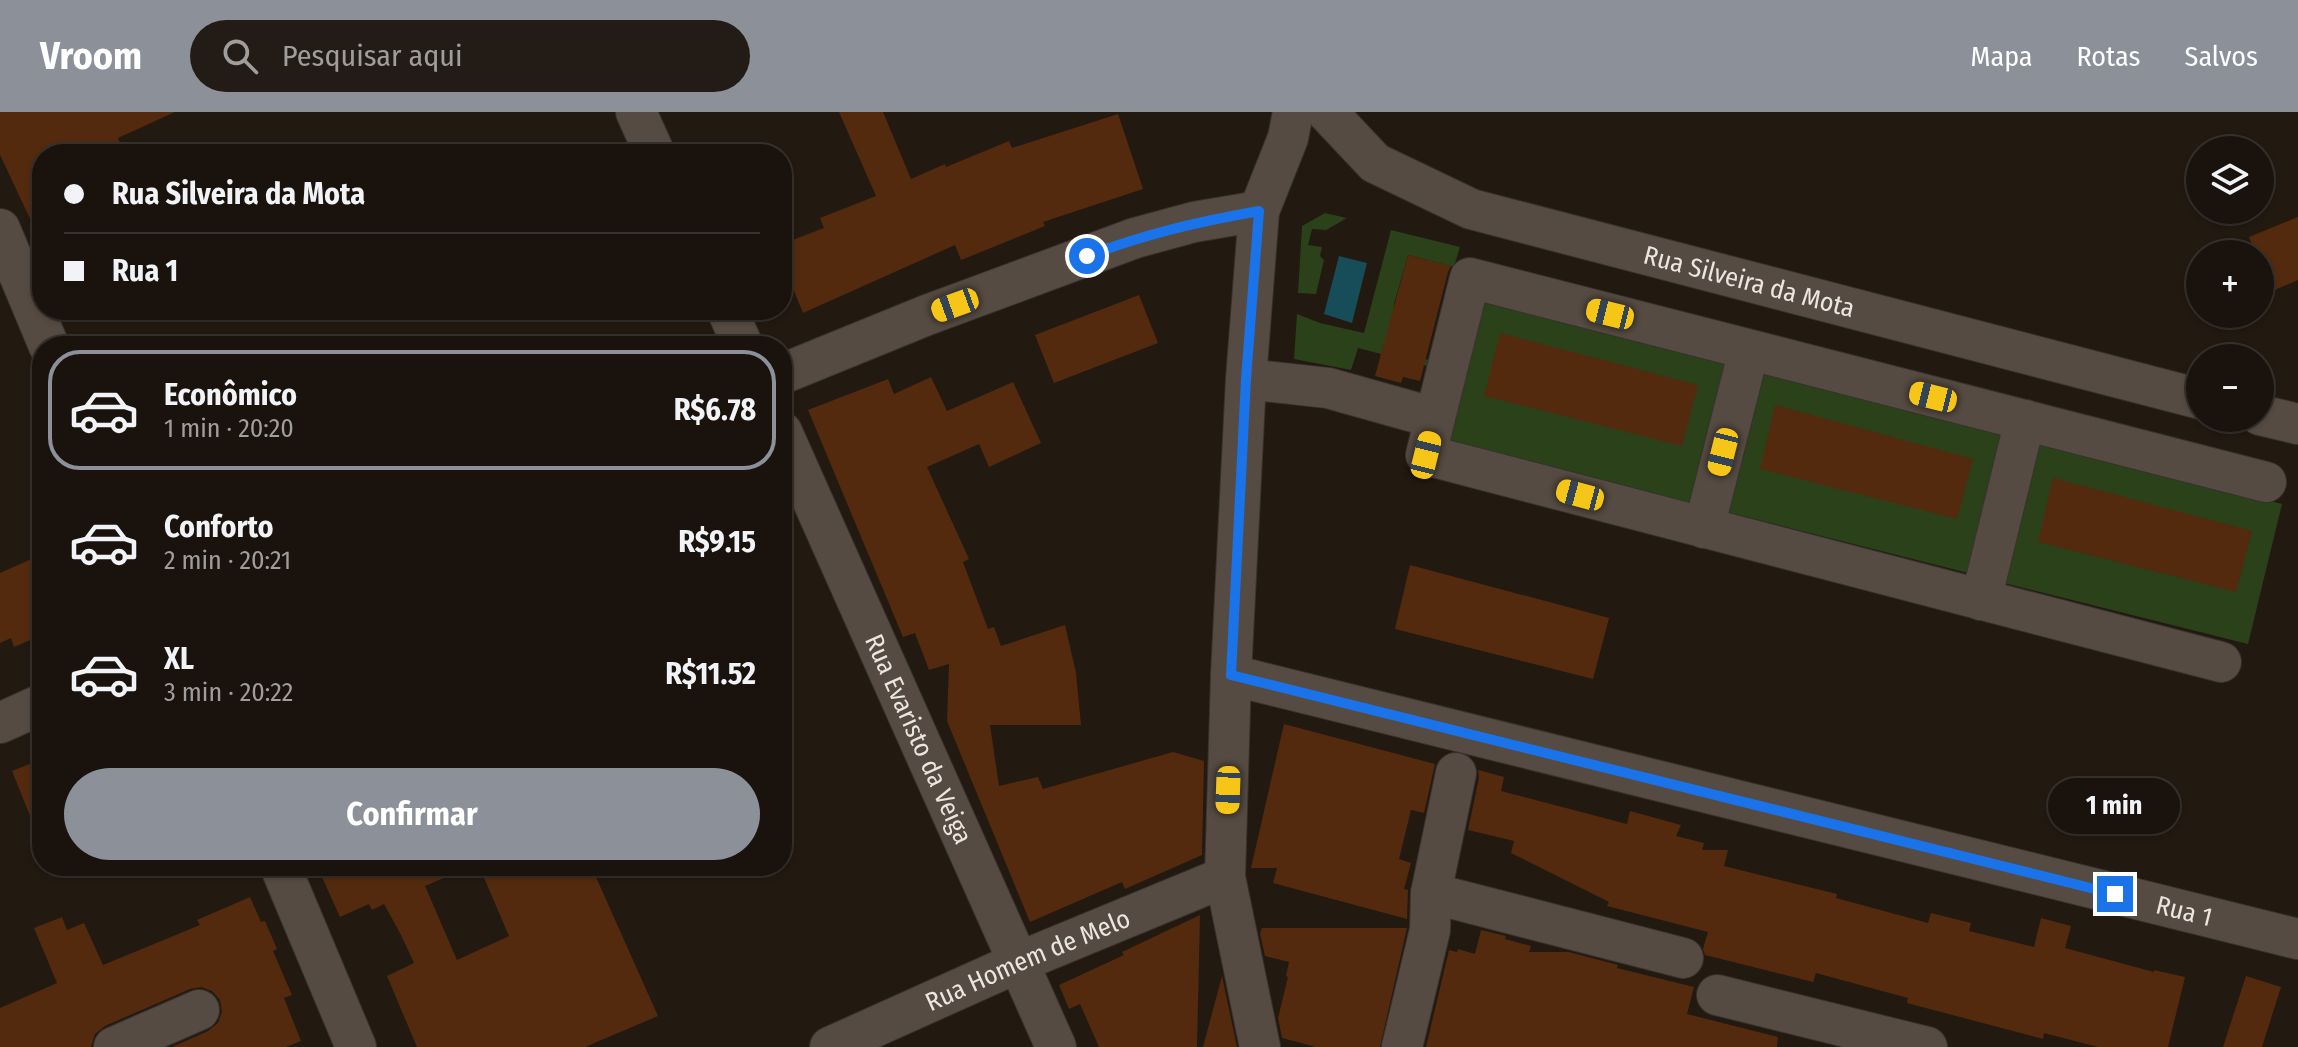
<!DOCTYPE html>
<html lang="pt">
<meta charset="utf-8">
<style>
:root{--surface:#1a130d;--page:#231c16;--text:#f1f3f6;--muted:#9f9e9d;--line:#38322e;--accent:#8c9099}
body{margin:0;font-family:"Fira Sans Condensed",sans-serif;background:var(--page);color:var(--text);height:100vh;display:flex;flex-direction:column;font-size:30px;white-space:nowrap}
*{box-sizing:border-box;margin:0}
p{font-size:26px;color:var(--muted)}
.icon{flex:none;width:44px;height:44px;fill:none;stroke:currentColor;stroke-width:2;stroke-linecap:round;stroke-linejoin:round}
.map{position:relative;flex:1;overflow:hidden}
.details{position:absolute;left:32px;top:224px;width:760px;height:540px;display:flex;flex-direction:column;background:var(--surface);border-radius:32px;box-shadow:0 2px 6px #0004,0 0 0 2px var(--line)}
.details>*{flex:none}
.top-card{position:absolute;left:32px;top:32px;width:760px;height:176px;border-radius:32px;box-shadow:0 2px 6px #0004,0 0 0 2px var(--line);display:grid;align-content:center;height:176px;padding:0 32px;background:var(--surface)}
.buttons{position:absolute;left:2186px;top:24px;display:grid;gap:16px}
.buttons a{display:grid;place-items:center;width:88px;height:88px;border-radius:50%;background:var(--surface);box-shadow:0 2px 6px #0004,0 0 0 2px var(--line);font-size:40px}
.end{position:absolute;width:36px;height:36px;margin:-18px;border:10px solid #1a73e8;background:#fff;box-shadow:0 0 0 4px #fff}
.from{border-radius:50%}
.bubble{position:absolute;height:56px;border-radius:28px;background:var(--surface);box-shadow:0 2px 6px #0004,0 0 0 2px var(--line);font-size:26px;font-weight:700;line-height:56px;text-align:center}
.car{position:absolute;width:24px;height:48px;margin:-24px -12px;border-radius:10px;box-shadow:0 0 6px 2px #0007;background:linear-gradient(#f5c518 24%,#345 0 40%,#f5c518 0 76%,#345 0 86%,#f5c518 0)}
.top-card b{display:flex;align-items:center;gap:28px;height:76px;font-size:30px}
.top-card b+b{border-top:2px solid var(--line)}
.top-card i{width:20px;height:20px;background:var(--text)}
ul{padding:14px 0 0;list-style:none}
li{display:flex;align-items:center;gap:24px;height:120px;margin:0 16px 12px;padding:0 16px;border:4px solid transparent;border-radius:32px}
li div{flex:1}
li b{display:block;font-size:30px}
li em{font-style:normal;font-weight:700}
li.on{border-color:var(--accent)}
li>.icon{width:72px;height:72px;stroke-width:1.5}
.primary-button{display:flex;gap:16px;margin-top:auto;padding:16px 32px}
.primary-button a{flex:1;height:92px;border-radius:48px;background:var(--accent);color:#fff;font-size:32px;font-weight:700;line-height:92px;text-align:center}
header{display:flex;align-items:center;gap:48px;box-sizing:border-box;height:112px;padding:0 40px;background:var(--accent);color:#fff}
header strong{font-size:38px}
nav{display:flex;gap:44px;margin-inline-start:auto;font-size:28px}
.search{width:560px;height:72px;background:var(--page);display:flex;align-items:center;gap:20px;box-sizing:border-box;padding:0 28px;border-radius:44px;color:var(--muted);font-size:30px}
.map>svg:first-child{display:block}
</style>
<header>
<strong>Vroom</strong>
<div class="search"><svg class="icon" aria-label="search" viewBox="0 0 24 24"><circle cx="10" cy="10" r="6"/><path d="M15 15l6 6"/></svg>Pesquisar aqui</div>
<nav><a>Mapa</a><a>Rotas</a><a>Salvos</a></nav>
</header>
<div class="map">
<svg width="2298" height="935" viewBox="0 0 2298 935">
<rect width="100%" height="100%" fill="#221911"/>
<path fill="#2a4119" d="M1325 101 1347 106 1326 118 1312 117 1308 133 1322 135 1320 144 1324 148 1316 182 1298 181 1302 114Z
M1391 118 1460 135 1454 155 1408 143 1394 192 1392 238 1429 248 1427 254 1358 236 1351 258 1294 247 1297 202 1320 211 1364 221Z
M1483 189 1728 251 1693 392 1446 329Z
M1760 260 2006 322 1972 462 1727 400Z
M2033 329 2282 392 2248 532 2000 470Z"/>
<path fill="#174d58" d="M1339 144 1367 151 1352 211 1324 202Z"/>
<path fill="#532a0e" d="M0 0H175L118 26 125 42H42V132L0 43Z
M839 0H883L911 67 945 52 946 55 1009 29 1012 36 1118 2 1143 77 1043 110 1045 114 961 148 955 133 803 201 782 149V132L824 116 820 106 876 84Z
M2298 105V168L2270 180 2260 154V142H2255L2249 125Z
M1408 143 1451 154 1448 160 1420 269 1403 265 1401 271 1375 264Z
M1139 183 1158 231 1054 271 1035 223Z
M1500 221 1698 273 1682 334 1484 284Z
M931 265 947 299 1013 270 1041 331 989 355 979 332 927 355 969 447 963 450 988 517 994 515 1001 534 1065 513 1076 561 1081 613H990L999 674 1038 665 1043 677 1173 640 1204 649 1202 743 1125 777 1122 770 1030 810 947 609 949 552 929 558 915 521 903 525 808 298 888 267 894 282Z
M1775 293 1973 347 1957 407 1760 357Z
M2053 366 2252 419 2236 480 2038 430Z
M36 445 37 447 42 445V523L14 535 11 526 0 531V461Z
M1410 453 1609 506 1593 567 1395 517Z
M1284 612 1435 652 1424 701 1411 698 1399 747 1411 751 1404 777 1408 778 1407 807 1273 771 1277 756H1251Z
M42 647V731H41L12 659Z
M1478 658 1504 665 1501 679 1627 712 1630 699 1681 713 1676 724 1704 731 1702 738H1728L1724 754 1837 782 1836 786 1928 811 1931 801 1971 811 1969 819 2034 835 2041 806 2071 814 2065 836 2154 860V858L2185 865 2168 935H2098L2044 921 2043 927 1907 891 1908 886 1816 861 1813 870 1705 843 1703 837 1708 820 1607 794 1609 790 1511 741 1514 729 1468 718 1479 666Z
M317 754H472L425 774 457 848 509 824 479 754H591L658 904 585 935H417L387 864 414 851 401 823 384 792 372 798 369 792 340 805Z
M250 785 261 810 265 809 277 837 273 839 292 883 284 886 301 929 286 935H172L208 919 218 911 222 900 220 888 212 879 201 875 190 877 105 914 95 922 91 935H0V896L57 871 34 816 62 805 67 818 84 811 103 853 200 813 197 808Z
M1200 803 1197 935H1099L1080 892 1069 897 1059 873 1124 843 1122 840Z
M1262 816H1407L1380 935H1316L1282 926 1278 906 1288 865 1286 864 1289 850 1265 844 1260 822Z
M1481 818 1506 824 1505 827 1531 834 1529 840H1569L1618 853 1617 856 1694 875 1687 902 1778 925 1777 935H1426L1449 838 1457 840 1458 837 1475 842Z
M1222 864 1237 935H1203Z
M2246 864 2281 875 2262 935H2223Z"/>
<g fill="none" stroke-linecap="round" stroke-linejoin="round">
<g stroke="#38322e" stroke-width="42">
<g id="minor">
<path d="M636 0 655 42"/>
<path id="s1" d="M1327 0 1375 51 1471 97 2200 287"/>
<path d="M0 117 49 234"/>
<path d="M727 198 743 234"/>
<path d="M782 262 927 203 1135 126 1194 110 1259 99"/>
<path d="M1246 267 1328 276 1435 306 1470 166 2266 370"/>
<path d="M2260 303 2298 312"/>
<path d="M1435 306 1426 343 2221 550"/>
<path id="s2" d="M782 320 1056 935"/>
<path d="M1704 416 1749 238"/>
<path d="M1981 488 2025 308"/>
<path id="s3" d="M1231 563 2298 827"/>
<path d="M0 611 42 592"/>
<path d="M280 754 356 935"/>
<path d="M1431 781 1683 846"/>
<path d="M1717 883 1927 935"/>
<path d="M114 935 199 898"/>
<path id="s4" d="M830 935 1019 850 1225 765"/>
<path d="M1260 935 1225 765 1231 563 1246 267 1259 99 1288 26 1293 0"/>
<path d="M1402 935 1430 818 1431 781 1456 661"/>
</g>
</g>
<use href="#minor" stroke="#564b42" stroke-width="40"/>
</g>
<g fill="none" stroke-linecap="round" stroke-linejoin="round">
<path stroke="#1a73e8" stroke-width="10" d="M1087 144C1146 122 1196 110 1259 99L1246 267 1231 563 2115 782"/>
</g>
<g text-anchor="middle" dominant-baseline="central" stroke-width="7" stroke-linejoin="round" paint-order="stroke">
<g font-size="26" fill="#ece6e0" stroke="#221911">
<text stroke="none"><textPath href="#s1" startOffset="464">Rua Silveira da Mota</textPath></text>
<text stroke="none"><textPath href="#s2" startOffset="336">Rua Evaristo da Veiga</textPath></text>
<text stroke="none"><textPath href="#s3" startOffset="982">Rua 1</textPath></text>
<text stroke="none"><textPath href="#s4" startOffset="216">Rua Homem de Melo</textPath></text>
</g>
</g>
</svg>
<div class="buttons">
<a><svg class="icon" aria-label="layers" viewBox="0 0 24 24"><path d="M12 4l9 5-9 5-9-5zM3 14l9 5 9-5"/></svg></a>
<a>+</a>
<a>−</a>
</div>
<i class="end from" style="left:1087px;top:144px"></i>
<i class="end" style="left:2115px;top:782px"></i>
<div class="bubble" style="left:2048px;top:666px;width:132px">1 min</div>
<i class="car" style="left:955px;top:193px;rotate:250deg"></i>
<i class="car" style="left:1610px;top:202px;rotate:284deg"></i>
<i class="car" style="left:1933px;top:285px;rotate:284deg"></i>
<i class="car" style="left:1723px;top:340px;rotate:194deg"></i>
<i class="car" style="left:1426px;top:343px;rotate:14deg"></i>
<i class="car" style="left:1580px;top:383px;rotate:285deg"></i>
<i class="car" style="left:1228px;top:678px;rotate:182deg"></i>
<div class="top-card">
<b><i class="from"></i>Rua Silveira da Mota</b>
<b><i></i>Rua 1</b>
</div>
<section class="details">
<ul>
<li class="on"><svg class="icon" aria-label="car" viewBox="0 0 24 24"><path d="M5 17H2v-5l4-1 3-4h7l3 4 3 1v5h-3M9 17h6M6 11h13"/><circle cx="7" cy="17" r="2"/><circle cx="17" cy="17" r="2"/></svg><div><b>Econômico</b><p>1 min · 20:20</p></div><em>R$6.78</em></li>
<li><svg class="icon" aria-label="car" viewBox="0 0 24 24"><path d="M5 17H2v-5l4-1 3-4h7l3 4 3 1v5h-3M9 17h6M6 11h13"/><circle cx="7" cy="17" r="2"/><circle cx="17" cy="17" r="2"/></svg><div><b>Conforto</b><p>2 min · 20:21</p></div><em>R$9.15</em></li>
<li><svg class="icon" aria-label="car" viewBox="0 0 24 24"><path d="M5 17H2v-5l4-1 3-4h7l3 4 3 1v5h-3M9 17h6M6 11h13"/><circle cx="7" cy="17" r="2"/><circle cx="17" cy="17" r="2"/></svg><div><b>XL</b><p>3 min · 20:22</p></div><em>R$11.52</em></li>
</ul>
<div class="primary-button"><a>Confirmar</a></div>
</section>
</div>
